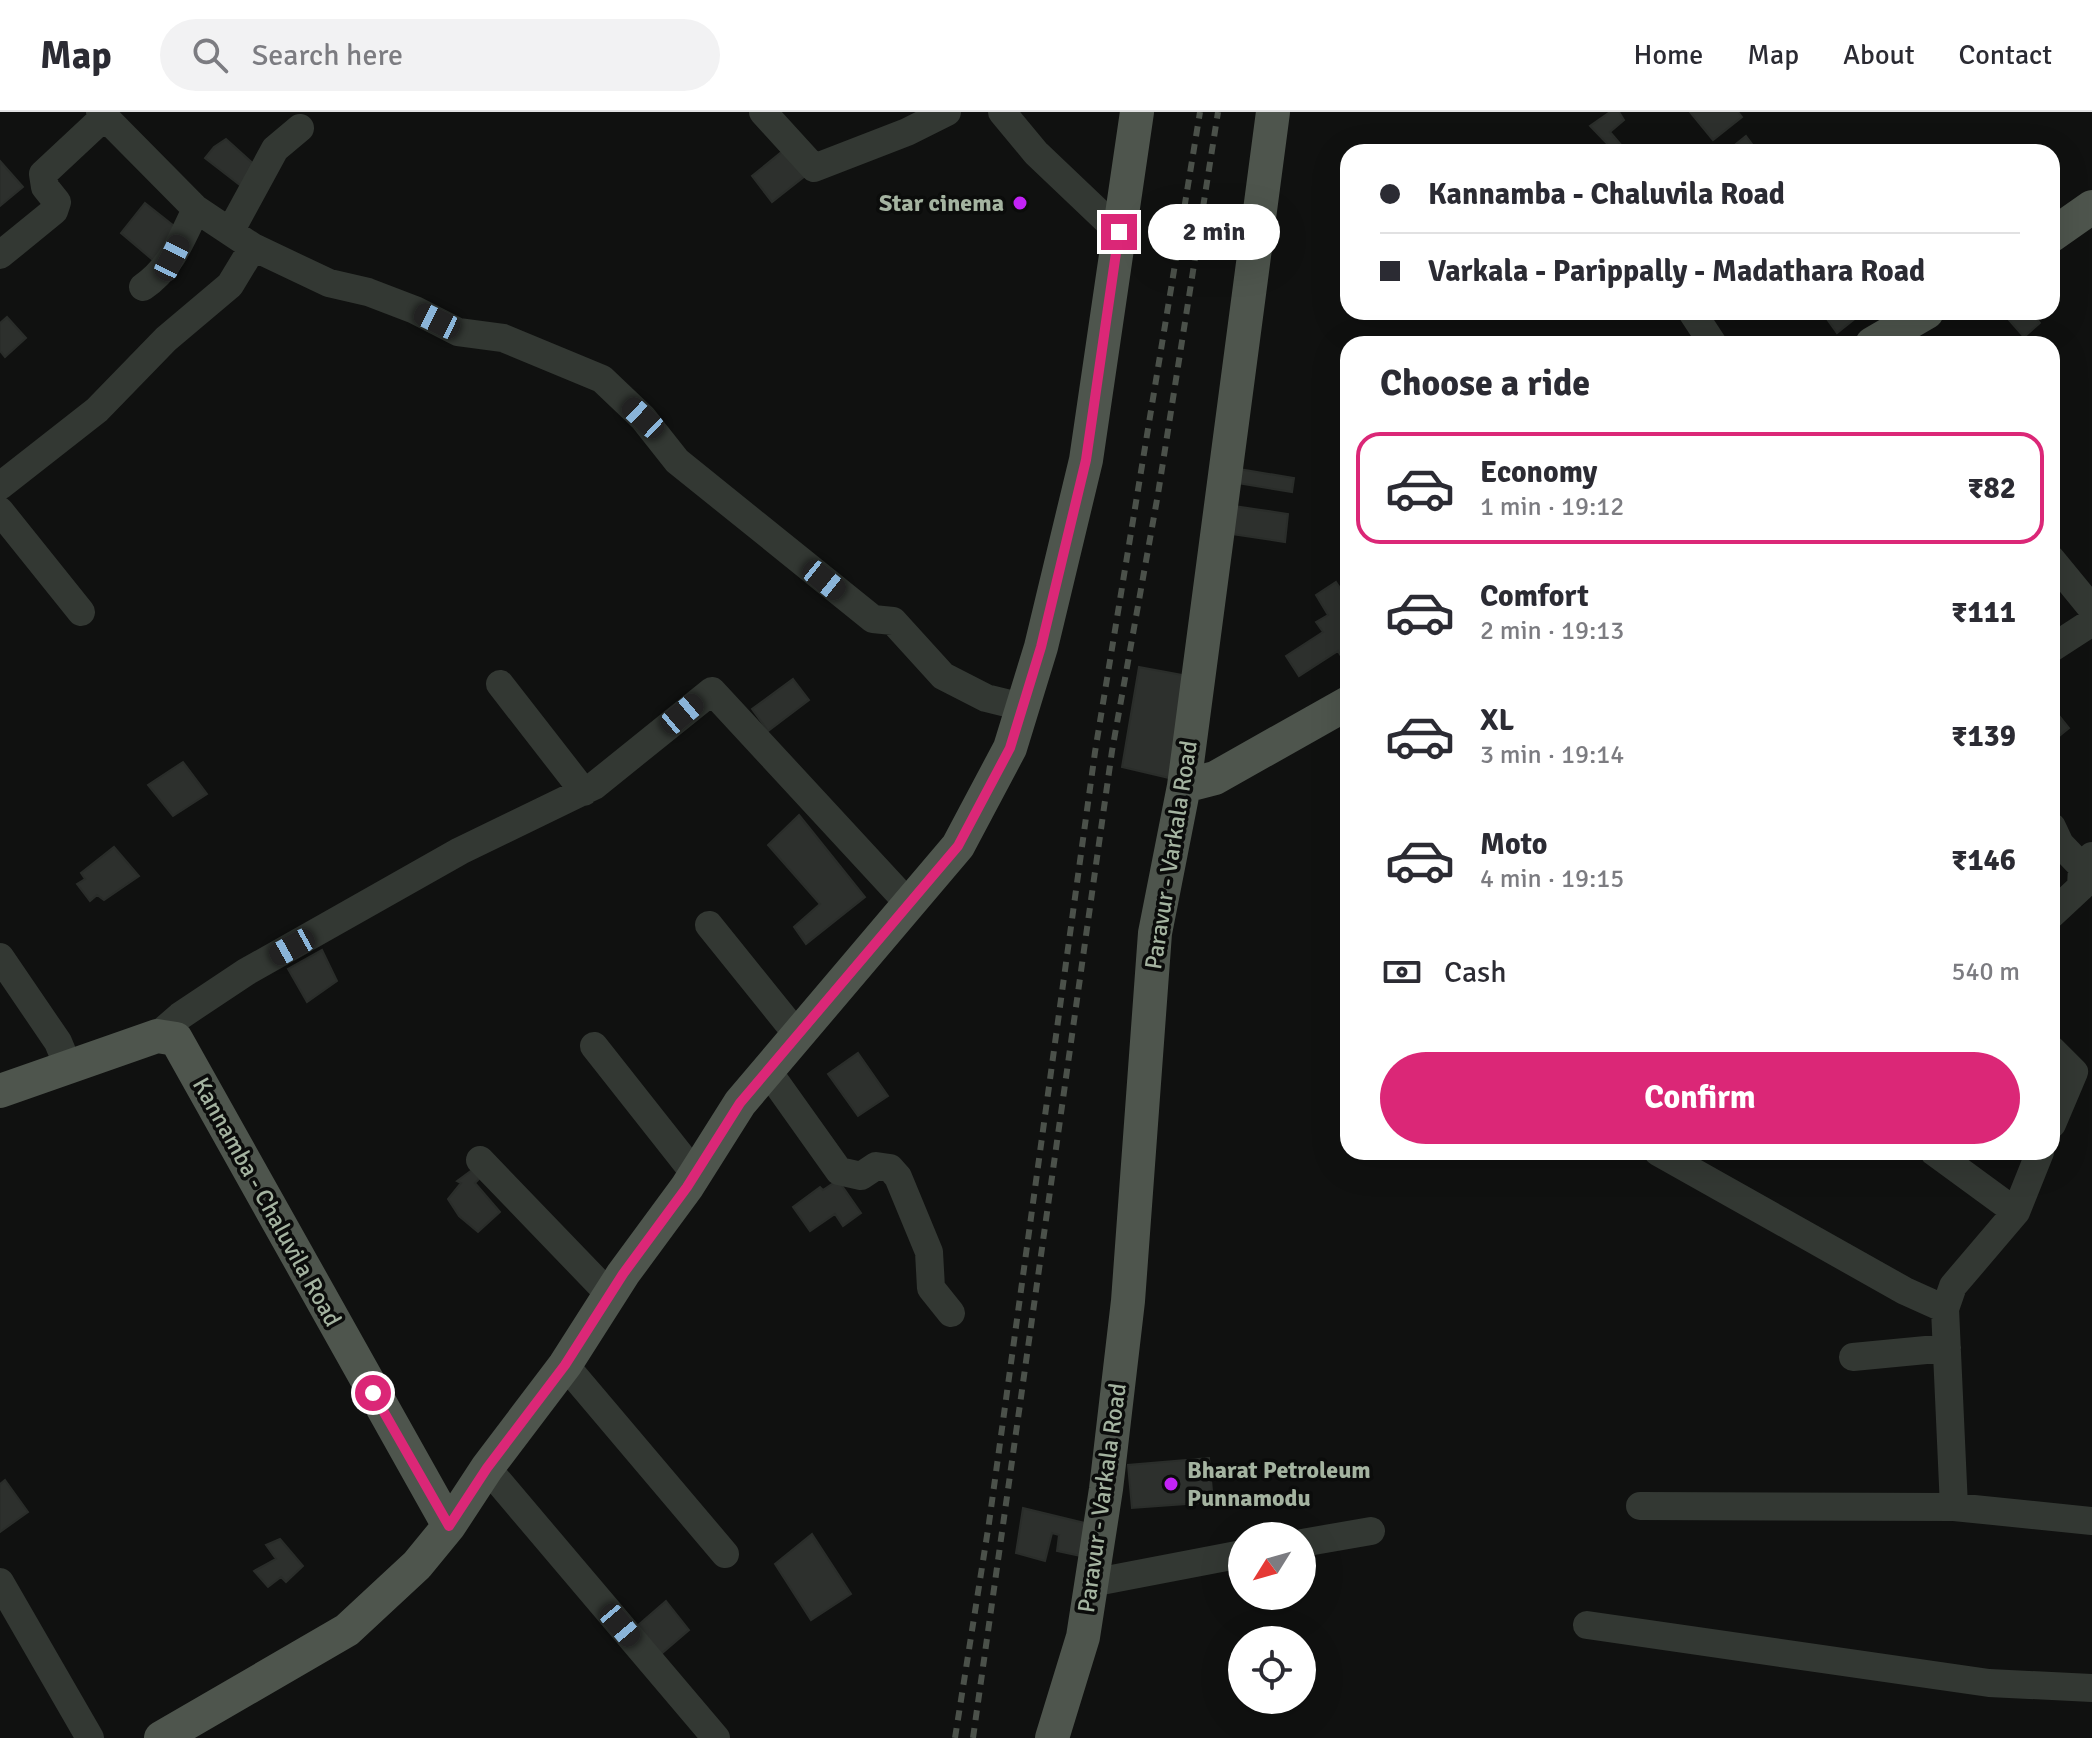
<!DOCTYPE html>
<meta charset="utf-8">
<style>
:root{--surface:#fff;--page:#f2f2f3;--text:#2b2b33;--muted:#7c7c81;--line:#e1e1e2;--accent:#db2777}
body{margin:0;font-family:Signika,sans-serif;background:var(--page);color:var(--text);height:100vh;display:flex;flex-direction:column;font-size:30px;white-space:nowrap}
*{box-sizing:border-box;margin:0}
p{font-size:26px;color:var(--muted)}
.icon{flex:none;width:44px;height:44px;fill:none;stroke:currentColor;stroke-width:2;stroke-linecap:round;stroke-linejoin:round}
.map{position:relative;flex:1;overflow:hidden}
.drawer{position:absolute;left:1340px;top:224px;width:720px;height:824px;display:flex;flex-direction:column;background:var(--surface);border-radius:24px;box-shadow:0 8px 32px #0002}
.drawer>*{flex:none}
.banner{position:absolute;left:1340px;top:32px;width:720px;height:176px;border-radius:24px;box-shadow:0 8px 32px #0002;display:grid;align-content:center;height:176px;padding:0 40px;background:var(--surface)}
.needle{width:52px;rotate:233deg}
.tools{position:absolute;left:1228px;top:1410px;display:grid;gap:16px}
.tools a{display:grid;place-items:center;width:88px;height:88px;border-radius:50%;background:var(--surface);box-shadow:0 8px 32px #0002;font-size:40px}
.end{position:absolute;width:36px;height:36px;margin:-18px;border:10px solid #db2777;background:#fff;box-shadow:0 0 0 4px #fff}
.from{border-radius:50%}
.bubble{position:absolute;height:56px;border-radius:28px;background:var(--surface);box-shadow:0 8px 32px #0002;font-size:26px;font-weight:800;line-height:56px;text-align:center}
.car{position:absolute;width:24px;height:48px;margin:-24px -12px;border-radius:10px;box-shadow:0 0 6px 2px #0007;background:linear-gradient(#222 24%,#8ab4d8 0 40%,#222 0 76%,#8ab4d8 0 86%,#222 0)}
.banner b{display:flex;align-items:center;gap:28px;height:76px;font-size:30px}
.banner b+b{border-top:2px solid var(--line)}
.banner i{width:20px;height:20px;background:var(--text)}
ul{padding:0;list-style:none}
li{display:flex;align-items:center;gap:24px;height:112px;margin:0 16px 12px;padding:0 24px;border:4px solid transparent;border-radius:24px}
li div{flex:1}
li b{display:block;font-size:30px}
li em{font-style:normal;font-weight:800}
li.on{border-color:var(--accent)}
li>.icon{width:72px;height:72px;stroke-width:1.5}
h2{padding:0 40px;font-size:36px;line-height:96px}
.pay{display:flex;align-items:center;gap:20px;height:88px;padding:0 40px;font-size:30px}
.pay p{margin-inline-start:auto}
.action{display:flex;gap:16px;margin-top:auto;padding:16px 40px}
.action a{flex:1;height:92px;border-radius:48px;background:var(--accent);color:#fff;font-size:32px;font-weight:800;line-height:92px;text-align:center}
header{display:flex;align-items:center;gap:48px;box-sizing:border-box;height:112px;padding:0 40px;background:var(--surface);border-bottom:2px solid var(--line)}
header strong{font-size:38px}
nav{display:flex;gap:44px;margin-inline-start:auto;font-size:28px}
.search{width:560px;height:72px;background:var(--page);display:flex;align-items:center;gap:20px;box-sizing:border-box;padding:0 28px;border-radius:44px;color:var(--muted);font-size:30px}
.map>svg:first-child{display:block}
</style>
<header>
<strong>Map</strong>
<div class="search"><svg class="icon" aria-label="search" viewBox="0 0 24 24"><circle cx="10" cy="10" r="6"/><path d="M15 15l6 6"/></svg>Search here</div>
<nav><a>Home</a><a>Map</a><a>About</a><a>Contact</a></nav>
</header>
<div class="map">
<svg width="2092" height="1626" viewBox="0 0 2092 1626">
<rect width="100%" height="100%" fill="#101110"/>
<path fill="#2d302d" stroke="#2a2d2a" stroke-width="2" d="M1610 0H1619L1624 8 1610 20 1622 34 1615 40 1590 14Z
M1690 0H1738L1742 5 1713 28Z
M1746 24 1758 40H1726Z
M226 27 258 56 241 74 205 46 214 35Z
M784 38 805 64 772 90 752 64Z
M0 49 23 75 0 94Z
M145 91 179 118 154 149 121 121Z
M1822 200H1853L1857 205 1837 221Z
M2002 200H2031L2040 211 2024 225Z
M7 205 26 226 5 245 0 239V211Z
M1239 357 1294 366 1292 380 1237 371Z
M1234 394 1288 402 1285 430 1231 422Z
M1336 470 1348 488V539L1341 544 1338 539 1299 564 1286 544 1323 520 1316 510 1328 503 1316 483Z
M1139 555 1188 564 1169 666 1122 655Z
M793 567 809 588 768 619 752 597Z
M2052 595 2069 616 2052 630Z
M183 650 207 682 173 704 148 673Z
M799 703 865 785 806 832 794 815 820 792 768 733Z
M114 735 139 764 104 788 97 783 90 789 77 772 85 767 81 761Z
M322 838 337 869 307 890 288 857Z
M858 941 888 984 858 1004 828 962Z
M472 1058 480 1066 475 1071 500 1100 478 1120 459 1104 448 1087 461 1071 457 1069Z
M838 1068 861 1101 843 1114 835 1102 810 1119 793 1095 820 1075 823 1078Z
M1209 1346 1213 1390 1132 1396 1128 1353Z
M5 1368 28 1400 0 1420V1372Z
M1023 1396 1089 1412 1081 1444 1057 1439 1059 1423 1052 1421 1045 1449 1016 1441Z
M812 1422 851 1482 811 1508 775 1452Z
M280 1427 303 1454 286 1470 281 1465 268 1475 254 1459 276 1447 266 1433Z
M666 1489 689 1518 661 1542 637 1514Z"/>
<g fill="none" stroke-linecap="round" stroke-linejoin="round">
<path stroke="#333833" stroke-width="28" d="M100 0 196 97 253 135 329 171 368 180 415 198 458 220 503 226 602 267 643 306 677 349 873 507 893 509 943 564 986 586 1023 595
M763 0 814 56 907 20 947 0
M1002 0 1036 41 1119 120
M231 118 275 37 300 16
M0 143 54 99 57 90 45 75 43 62 104 5
M143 175C171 156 182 126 196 97
M1692 200 1713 232
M0 374 97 298 166 227 230 173 253 135
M0 399 81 500
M2052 448 2092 497
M2052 536 2092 510
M500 572 584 680
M2052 715 2060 732 2092 765
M2052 802 2081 775 2082 754 2092 744
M709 813 796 921
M0 845 58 930 68 954
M157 924 180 904 246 860 460 739 594 674 712 579 908 791
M594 934 695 1062
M2052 938 2074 960 2052 1012
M767 958 839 1059 861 1064 876 1054 890 1056 898 1065 929 1140 931 1176 951 1201
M1658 1040 1905 1179 1945 1197
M1934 1040 2016 1100
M2040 1040 2016 1100 1953 1174 1945 1197 1954 1395 2092 1409
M480 1048 610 1183
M1853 1245 1947 1236
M565 1253 725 1442
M487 1356 716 1626
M1640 1394 1954 1395
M1302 1431 1371 1419
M0 1470 90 1626
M1091 1471 1242 1442
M1587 1513 1989 1571 2092 1576"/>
<path stroke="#4e554d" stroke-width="34" d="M2052 123 2092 95
M1872 232 1927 200
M1184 674 1215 666 1348 591
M0 979 157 924 176 927 449 1414
M161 1626 347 1518 417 1453 449 1414 487 1356 565 1253 623 1162 687 1075 740 991 958 734 1010 636 1041 535 1086 348 1137 0
M1052 1626 1083 1525 1106 1377 1128 1189 1155 821 1184 674 1273 0"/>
<path stroke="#4b514a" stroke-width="6" stroke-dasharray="10 8" stroke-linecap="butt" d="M955 1626 989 1411 1095 640 1200 0
M973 1626 1112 639 1158 382 1218 0"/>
</g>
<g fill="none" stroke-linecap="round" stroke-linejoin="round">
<path stroke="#db2777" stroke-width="10" d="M373 1281 449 1414 487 1356 565 1253 623 1162 687 1075 740 991 958 734 1010 636 1041 535 1086 348 1119 120"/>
</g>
<g fill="#c323f6" stroke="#0b0c0b" stroke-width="3">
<circle cx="1020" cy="91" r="8"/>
<circle cx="1171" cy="1372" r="8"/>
</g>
<g text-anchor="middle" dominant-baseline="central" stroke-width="7" stroke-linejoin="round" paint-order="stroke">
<g font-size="24" font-weight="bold" fill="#a4b3a0" stroke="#0b0c0b" text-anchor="end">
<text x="1004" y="91">Star cinema</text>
<text x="1187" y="1358" text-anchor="start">Bharat Petroleum<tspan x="1187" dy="28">Punnamodu</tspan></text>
</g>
<g font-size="24" fill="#a4b3a0" stroke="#0b0c0b">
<text transform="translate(1171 743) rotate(-81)">Paravur - Varkala Road</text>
<text transform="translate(267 1090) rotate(61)">Kannamba - Chaluvila Road</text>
<text transform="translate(1102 1386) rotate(-82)">Paravur - Varkala Road</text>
</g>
</g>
</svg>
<div class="tools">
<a><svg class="needle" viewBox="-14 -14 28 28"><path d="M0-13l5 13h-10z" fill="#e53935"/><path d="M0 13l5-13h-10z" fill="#7c7c81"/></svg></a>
<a><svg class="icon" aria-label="locate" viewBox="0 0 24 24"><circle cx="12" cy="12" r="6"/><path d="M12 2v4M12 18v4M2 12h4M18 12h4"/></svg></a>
</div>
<i class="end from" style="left:373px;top:1281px"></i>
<i class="end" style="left:1119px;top:120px"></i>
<div class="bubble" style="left:1148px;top:92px;width:132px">2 min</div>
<i class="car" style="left:172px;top:146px;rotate:26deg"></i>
<i class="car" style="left:437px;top:209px;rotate:296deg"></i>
<i class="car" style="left:643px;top:306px;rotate:313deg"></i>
<i class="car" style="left:824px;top:468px;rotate:129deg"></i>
<i class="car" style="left:682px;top:602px;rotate:50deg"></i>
<i class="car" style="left:292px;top:835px;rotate:241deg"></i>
<i class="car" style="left:620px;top:1513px;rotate:140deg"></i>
<div class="banner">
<b><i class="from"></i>Kannamba - Chaluvila Road</b>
<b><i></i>Varkala - Parippally - Madathara Road</b>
</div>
<section class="drawer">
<h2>Choose a ride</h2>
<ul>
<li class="on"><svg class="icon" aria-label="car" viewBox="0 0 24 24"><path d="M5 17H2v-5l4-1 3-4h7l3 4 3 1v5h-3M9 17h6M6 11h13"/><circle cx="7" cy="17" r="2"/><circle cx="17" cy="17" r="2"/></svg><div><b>Economy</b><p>1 min · 19:12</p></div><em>₹82</em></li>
<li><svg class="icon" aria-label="car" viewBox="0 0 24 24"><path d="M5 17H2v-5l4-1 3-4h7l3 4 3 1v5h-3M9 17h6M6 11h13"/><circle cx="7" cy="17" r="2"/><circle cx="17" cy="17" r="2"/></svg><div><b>Comfort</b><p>2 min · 19:13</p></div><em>₹111</em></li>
<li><svg class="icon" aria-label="car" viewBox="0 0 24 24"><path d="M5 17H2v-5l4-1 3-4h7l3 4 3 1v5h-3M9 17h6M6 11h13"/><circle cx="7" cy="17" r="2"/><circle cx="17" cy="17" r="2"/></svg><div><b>XL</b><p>3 min · 19:14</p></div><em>₹139</em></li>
<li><svg class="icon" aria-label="car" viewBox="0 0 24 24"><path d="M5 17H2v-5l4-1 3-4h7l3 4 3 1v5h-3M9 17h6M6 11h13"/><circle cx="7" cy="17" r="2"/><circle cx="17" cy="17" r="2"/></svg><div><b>Moto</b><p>4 min · 19:15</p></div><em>₹146</em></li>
</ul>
<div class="pay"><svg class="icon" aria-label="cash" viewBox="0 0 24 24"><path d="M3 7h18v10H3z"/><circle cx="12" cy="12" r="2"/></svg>Cash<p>540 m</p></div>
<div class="action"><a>Confirm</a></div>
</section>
</div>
